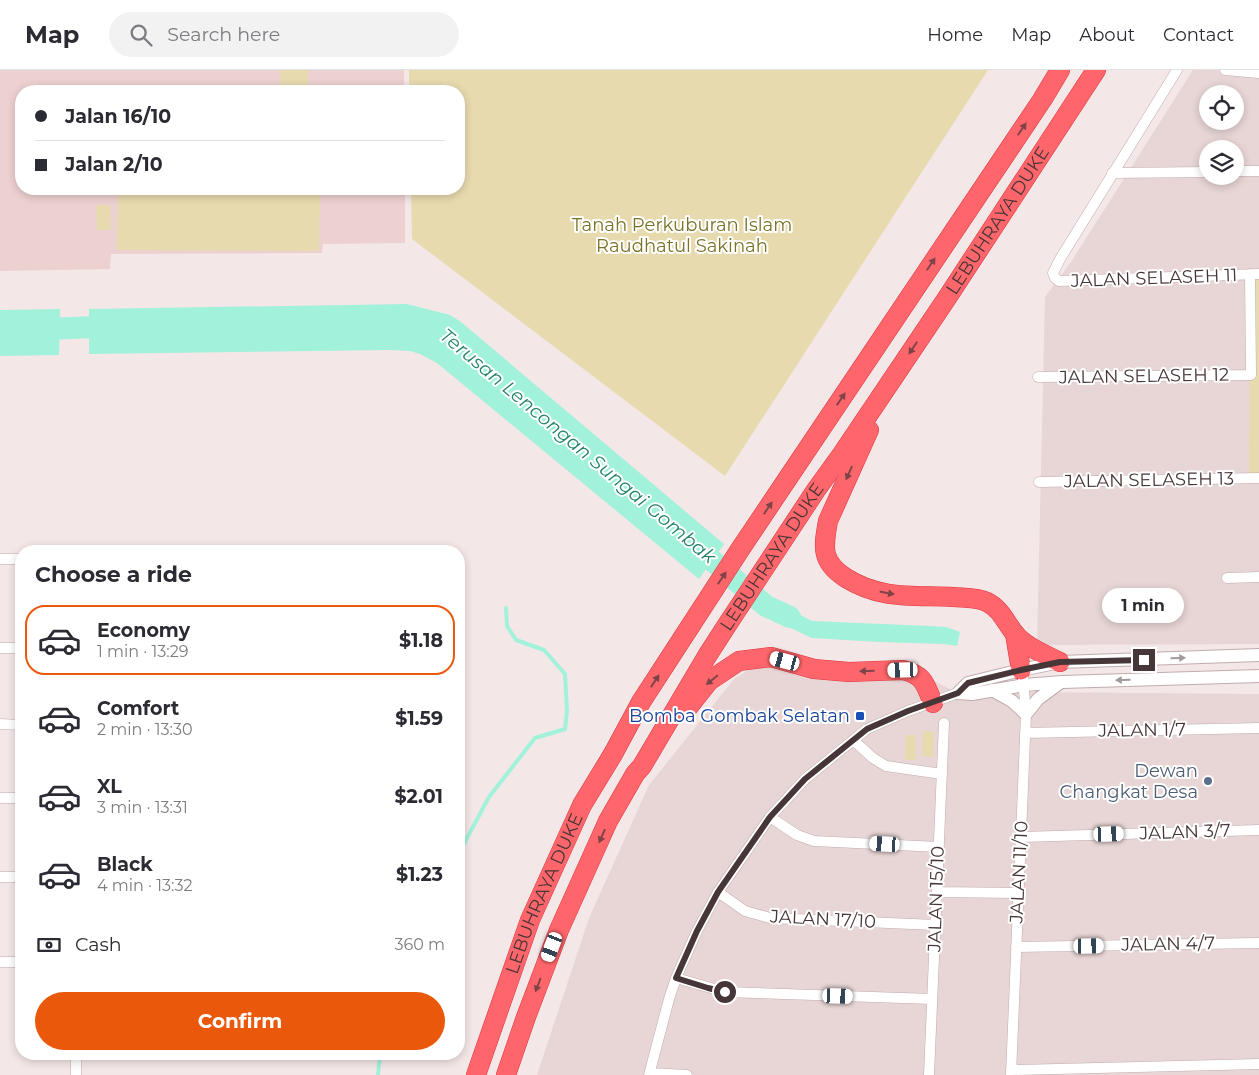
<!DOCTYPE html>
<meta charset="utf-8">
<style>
:root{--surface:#fff;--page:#f2f2f3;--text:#2b2b33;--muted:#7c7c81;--line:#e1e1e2;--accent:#ea580c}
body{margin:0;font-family:Montserrat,sans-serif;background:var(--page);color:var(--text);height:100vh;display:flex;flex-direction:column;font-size:19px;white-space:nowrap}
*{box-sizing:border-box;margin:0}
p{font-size:16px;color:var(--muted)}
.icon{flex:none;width:28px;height:28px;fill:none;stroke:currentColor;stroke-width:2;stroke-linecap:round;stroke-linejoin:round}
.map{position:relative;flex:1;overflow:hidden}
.sheet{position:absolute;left:15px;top:475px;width:450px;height:515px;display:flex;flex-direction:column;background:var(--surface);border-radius:20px;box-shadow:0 2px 8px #0003}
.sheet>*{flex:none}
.hud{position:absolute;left:15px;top:15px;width:450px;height:110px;border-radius:20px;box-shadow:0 2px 8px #0003;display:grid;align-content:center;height:110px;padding:0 20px;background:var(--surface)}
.tools{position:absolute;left:1199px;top:15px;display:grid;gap:10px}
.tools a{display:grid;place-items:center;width:45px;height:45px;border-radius:50%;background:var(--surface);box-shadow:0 2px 8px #0003;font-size:25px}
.end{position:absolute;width:22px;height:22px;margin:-11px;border:6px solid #473637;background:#fff;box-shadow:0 0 0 2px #fff}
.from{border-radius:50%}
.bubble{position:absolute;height:35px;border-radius:18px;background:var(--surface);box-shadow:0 2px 8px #0003;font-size:16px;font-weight:700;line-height:35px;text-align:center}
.car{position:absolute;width:15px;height:30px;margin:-15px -8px;border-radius:6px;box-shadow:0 0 4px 1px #0007;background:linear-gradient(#fff 24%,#345 0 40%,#fff 0 76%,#345 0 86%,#fff 0)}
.hud b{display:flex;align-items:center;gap:18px;height:48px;font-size:19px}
.hud b+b{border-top:1px solid var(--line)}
.hud i{width:12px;height:12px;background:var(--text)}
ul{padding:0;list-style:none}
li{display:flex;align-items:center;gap:15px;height:70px;margin:0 10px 8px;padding:0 10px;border:2px solid transparent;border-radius:20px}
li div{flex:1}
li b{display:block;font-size:19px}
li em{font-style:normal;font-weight:700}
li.current{border-color:var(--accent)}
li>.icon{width:45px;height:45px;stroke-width:1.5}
h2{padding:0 20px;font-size:22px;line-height:60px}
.pay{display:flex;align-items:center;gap:12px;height:55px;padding:0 20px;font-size:19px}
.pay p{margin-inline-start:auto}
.action{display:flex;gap:10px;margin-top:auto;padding:10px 20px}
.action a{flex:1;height:58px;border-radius:30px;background:var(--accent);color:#fff;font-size:20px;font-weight:700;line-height:58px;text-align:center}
header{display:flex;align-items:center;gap:30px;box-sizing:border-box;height:70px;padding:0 25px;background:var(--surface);border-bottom:1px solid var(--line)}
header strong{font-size:24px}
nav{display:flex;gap:28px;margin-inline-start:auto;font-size:18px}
.search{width:350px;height:45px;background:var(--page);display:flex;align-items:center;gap:12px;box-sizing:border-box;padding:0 18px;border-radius:28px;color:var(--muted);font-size:19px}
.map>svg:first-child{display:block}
</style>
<header>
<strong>Map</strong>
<div class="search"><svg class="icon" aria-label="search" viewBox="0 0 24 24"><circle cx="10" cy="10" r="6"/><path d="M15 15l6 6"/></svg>Search here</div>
<nav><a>Home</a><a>Map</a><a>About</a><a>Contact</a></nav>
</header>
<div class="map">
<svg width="1259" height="1005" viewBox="0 0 1259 1005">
<rect width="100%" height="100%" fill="#f4e7e7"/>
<path fill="#e8d5d5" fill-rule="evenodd" d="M1193 0H1259V574L1037 575 1045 227 1071 192ZM1208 24H1235V51H1208ZM1208 79H1235V106H1208Z
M758 594 905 604 936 612 958 623 1009 622 1259 624V1005H537L589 848 649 715 734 609Z"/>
<path fill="#edd1d0" d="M0 0H404V21H21V119H405V173L323 174 322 183 111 184 110 199 0 201Z"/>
<path fill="#e8daaf" d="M280 0H308V21H281Z
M409 0H988L725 406 412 169 411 119H459V21H409Z
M118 119H320L319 181 117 180Z
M96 135H110L111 160H97Z
M1250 204H1259V408H1249Z
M923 661 934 662 933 687 922 686Z
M906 665H916V690H905Z"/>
<path fill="#a2f1db" d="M407 234 450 245 461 252 724 474 699 509 437 293 420 284 410 281 391 280 89 284V239Z
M60 239 59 285 0 286V240Z
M766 527 812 551 930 556 946 557 960 562 957 576 944 574 879 572 812 568 771 549 757 539Z"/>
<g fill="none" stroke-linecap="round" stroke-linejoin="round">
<path stroke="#a2f1db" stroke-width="4" d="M459 783 489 727 535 668 565 659 567 641 565 604 544 580 516 570 507 556 506 538
M378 1005 380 984"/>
<path stroke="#a2f1db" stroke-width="22" d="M0 261 119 256
M688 470 766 536 790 547"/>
<g stroke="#c2acad" stroke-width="11">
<path id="minor" d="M1177 0 1060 189 1053 203 1055 208 1059 211 1259 204
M1225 0 1259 3
M1235 101H1259
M1112 103 1208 102
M1038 307 1251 305 1250 204
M1039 412 1259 408
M0 489H21
M1227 508 1259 507
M0 578H21
M0 654 21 655
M1025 663 1259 658
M853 670 873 688 886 696 942 704
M0 728H21
M770 747 797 765 814 771 939 777
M1021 767 1259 760
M0 807H21
M718 822 745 841 770 848 936 855
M937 822 1018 823
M1016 877 1259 873
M0 892H21
M676 908 725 922 932 929
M76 984V1005
M1011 1000 1259 994
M650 1003 687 1005
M649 1005 669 929 676 908 697 861 718 822 770 747 805 709 867 659 908 641 958 623
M929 1005 944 653
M1011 1005 1026 644 1023 608"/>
</g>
<g stroke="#c2acad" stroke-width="14">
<path id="tertiary" d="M992 620 1012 631 1026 644 1038 629 1061 612
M958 623 968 613 1021 600 1060 592 1259 585
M958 623 972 624 1024 615 1062 612 1259 606"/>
</g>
<g stroke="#df3540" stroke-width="20">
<g id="motorway">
<path d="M869 360 828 451C823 478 821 492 846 508 881 530 914 525 953 527 964 528 977 527 987 532 1001 539 1006 553 1015 564 1026 577 1044 584 1060 592"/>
<path d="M1015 564 1021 600"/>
<path d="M686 640 709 611 739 591 771 587 814 599 849 602 903 600C924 605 925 614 933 633"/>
<path id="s1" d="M476 1005 530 850 582 735 613 684 641 632 741 478 1042 30 1060 0"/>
<path id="s2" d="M506 1005 526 947 559 860 608 751 635 704 642 696 707 586 727 555 816 420 842 384 947 228 1096 0"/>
</g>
</g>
<use href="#minor" stroke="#fff" stroke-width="10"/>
<use href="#tertiary" stroke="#fff" stroke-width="12"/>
<use href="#motorway" stroke="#ff666b" stroke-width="19"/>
</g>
<defs><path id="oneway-solid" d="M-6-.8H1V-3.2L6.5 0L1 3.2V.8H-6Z" transform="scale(1.25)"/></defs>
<g fill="#7e4447">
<use href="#oneway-solid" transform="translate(1022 59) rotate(-56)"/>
<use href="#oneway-solid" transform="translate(931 194) rotate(-56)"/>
<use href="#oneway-solid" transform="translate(913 278) rotate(124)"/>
<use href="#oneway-solid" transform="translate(841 329) rotate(-56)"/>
<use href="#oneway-solid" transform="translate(849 403) rotate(114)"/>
<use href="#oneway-solid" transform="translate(768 438) rotate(-56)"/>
<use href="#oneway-solid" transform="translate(722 508) rotate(-56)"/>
<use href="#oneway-solid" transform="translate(887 523) rotate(11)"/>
<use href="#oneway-solid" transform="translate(867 601) rotate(178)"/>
<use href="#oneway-solid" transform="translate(712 610) rotate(141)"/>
<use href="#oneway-solid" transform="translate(655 611) rotate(-57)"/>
<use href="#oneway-solid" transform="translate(602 766) rotate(114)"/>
<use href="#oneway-solid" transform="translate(538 915) rotate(111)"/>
</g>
<g fill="#a39a9b">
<use href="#oneway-solid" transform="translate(1178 588) rotate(-2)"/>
<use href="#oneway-solid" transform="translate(1123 610) rotate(178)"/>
</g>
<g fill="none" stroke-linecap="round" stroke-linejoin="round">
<path stroke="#473637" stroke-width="6" d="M725 922 708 918 676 908 697 861 718 822 770 747 805 709 867 659 908 641 958 623 968 613 1021 600 1060 592 1144 590"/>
</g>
<rect fill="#1a4fb4" stroke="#fff" stroke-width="2" x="855" y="641" width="10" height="10" rx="2.5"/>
<circle fill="#5c6f8a" stroke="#fff" stroke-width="2" cx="1208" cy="711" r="5"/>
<g text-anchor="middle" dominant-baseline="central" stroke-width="4" stroke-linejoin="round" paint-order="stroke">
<g font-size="18" fill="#473637" stroke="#fff">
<text stroke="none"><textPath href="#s2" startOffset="990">LEBUHRAYA DUKE</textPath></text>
<text transform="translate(1154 208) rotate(-2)">JALAN SELASEH 11</text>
<text transform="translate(1144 306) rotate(-1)">JALAN SELASEH 12</text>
<text transform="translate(1149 410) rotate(-1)">JALAN SELASEH 13</text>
<text stroke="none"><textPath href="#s2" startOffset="585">LEBUHRAYA DUKE</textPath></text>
<text transform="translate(1142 660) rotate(-1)">JALAN 1/7</text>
<text transform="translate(1185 762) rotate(-2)">JALAN 3/7</text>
<text transform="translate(1019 802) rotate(-87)">JALAN 11/10</text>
<text stroke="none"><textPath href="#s1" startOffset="194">LEBUHRAYA DUKE</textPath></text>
<text transform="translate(936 829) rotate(-88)">JALAN 15/10</text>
<text transform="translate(823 849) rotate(3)">JALAN 17/10</text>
<text transform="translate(1168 874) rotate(-1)">JALAN 4/7</text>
</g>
<g font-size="18" fill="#797328" stroke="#fff">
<text x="682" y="155">Tanah Perkuburan Islam<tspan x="682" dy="21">Raudhatul Sakinah</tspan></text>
</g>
<g font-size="18" fill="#164399" stroke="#fff" text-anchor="end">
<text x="850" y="646">Bomba Gombak Selatan</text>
</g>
<g font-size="18" fill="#4e5e75" stroke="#fff" text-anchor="end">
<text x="1198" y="701">Dewan<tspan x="1198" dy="21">Changkat Desa</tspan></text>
</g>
<g font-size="19" font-style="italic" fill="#258369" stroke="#fff">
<text transform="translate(578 376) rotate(40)">Terusan Lencongan Sungai Gombak</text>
</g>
</g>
</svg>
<div class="tools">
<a><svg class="icon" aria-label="locate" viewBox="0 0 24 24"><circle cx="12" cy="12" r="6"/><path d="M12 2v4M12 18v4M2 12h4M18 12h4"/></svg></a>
<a><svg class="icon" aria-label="layers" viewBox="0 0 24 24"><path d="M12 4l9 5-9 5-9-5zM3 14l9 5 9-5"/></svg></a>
</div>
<i class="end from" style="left:725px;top:922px"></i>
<i class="end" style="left:1144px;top:590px"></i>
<div class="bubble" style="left:1102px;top:518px;width:82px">1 min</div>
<i class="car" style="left:785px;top:591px;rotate:285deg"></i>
<i class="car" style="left:903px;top:600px;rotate:268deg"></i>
<i class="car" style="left:1109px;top:764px;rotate:88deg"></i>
<i class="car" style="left:885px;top:774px;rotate:273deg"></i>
<i class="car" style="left:1089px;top:876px;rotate:89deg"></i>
<i class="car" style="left:552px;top:877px;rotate:201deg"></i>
<i class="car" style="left:838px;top:926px;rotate:92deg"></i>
<div class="hud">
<b><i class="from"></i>Jalan 16/10</b>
<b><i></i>Jalan 2/10</b>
</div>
<section class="sheet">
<h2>Choose a ride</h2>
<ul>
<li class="current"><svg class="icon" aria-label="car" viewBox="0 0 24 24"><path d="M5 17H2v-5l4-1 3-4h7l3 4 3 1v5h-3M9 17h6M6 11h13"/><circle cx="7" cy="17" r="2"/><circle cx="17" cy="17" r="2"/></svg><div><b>Economy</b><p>1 min · 13:29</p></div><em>$1.18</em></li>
<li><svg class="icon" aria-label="car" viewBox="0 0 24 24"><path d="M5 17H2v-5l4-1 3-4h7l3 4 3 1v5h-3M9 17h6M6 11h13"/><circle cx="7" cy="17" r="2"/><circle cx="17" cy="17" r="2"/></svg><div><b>Comfort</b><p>2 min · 13:30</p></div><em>$1.59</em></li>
<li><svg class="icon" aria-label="car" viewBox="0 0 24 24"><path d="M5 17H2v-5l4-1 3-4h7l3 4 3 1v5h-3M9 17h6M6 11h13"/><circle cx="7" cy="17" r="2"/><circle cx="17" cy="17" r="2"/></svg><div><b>XL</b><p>3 min · 13:31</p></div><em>$2.01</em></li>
<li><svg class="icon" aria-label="car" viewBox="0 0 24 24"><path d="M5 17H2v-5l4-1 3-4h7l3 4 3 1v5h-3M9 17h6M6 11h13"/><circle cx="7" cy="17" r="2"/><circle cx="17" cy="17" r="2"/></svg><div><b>Black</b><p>4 min · 13:32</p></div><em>$1.23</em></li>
</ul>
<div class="pay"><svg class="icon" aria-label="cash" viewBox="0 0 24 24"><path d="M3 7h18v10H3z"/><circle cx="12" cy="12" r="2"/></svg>Cash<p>360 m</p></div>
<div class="action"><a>Confirm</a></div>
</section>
</div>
